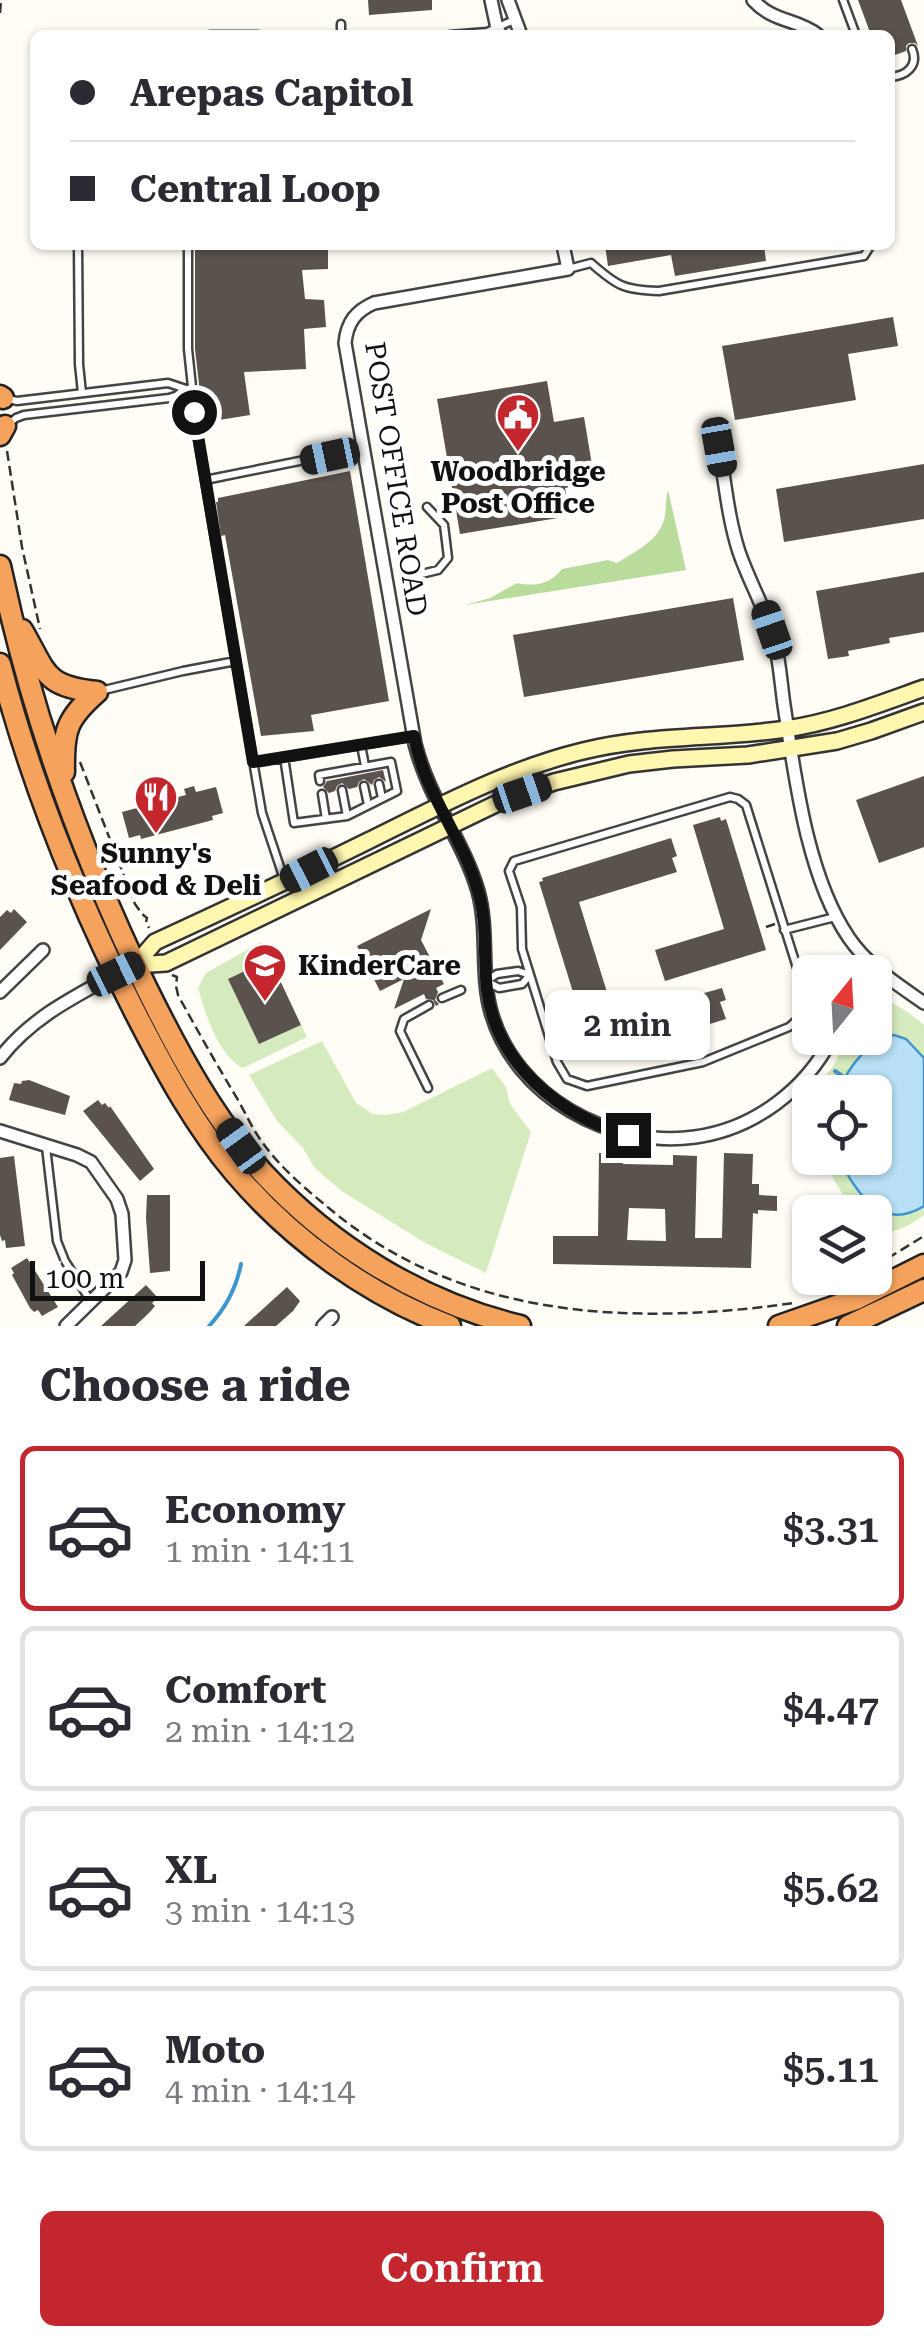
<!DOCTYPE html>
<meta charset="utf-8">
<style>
:root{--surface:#fff;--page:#f2f2f3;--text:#2b2b33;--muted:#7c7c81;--line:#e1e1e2;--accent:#c4262e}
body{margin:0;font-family:"Roboto Serif",serif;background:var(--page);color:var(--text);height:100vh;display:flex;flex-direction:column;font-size:38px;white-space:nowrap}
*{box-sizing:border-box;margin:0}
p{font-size:32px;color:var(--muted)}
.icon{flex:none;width:55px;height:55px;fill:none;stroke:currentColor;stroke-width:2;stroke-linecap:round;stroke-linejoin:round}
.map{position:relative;height:1326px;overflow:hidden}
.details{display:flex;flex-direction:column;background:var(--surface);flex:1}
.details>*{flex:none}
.top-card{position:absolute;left:30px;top:30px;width:865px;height:220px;border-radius:15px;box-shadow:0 2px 8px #0004;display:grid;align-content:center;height:220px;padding:0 40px;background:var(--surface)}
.needle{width:65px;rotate:18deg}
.controls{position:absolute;left:792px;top:955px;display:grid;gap:20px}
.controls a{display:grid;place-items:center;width:100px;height:100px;border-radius:15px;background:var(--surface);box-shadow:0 2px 8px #0004;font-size:50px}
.scale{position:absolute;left:30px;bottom:25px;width:175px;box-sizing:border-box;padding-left:10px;border:5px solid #111;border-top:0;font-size:28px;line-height:35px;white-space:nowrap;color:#111;-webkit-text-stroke:8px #fff;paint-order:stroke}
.end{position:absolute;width:45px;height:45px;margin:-22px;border:12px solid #111;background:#fff;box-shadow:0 0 0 5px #fff}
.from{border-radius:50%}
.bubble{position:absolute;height:70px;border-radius:15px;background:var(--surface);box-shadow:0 2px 8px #0004;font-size:32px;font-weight:600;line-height:70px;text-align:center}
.car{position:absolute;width:30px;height:60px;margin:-30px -15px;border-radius:12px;box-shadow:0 0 8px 2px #0007;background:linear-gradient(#222 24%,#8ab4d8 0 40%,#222 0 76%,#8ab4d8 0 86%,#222 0)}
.top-card b{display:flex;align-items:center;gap:35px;height:95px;font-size:38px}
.top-card b+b{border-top:2px solid var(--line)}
.top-card i{width:25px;height:25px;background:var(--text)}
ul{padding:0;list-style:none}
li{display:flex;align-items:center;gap:30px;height:165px;margin:0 20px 15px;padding:0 20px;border:5px solid var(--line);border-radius:15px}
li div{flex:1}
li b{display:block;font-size:38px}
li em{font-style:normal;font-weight:600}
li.current{border-color:var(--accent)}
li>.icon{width:90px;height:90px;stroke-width:1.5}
h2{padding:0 40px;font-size:45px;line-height:120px}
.cta{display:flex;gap:20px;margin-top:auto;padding:20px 40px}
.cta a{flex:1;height:115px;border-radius:15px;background:var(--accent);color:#fff;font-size:40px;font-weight:600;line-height:115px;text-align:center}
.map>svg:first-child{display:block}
</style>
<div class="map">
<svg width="924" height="1326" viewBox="0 0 924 1326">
<rect width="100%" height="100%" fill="#fffdf5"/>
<path fill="#d5ebbd" d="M261 942 270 959 259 1044 301 1025 307 1037 243 1068C219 1057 205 1013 198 988L206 973Z
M875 997C893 1001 910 1013 924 1025V1058C919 1053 913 1045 907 1041 879 1022 848 1071 838 1092H811L832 1068 848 1038H875Z
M322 1041 356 1103 373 1114 385 1115 403 1112 492 1068 506 1087 510 1104 531 1132 486 1273 427 1244 343 1192 325 1177 314 1167 303 1148 277 1121 249 1075Z
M821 1158H838C857 1194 880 1232 924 1206V1215C909 1226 894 1235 876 1231L875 1212H866L863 1206 848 1203Z"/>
<path fill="#b9dc9c" d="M668 490 686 570 465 605 490 598 517 583C535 587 551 584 562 569L608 560 617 563C634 552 655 543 663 523 667 513 665 500 668 490Z"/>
<path fill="#b9e0f7" stroke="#3f96cf" stroke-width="2.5" d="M894 1035 906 1039 924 1058V1206C880 1233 857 1192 838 1158H875V1092H838C849 1066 866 1043 894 1035Z"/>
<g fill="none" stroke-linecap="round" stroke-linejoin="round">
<path stroke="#3f96cf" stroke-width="4" d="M835 1071 845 1078
M209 1326C226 1308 236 1289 241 1264"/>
</g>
<path fill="#5a524d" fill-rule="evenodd" d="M368 0H432V10L369 15Z
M858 0H901L918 46 915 43H909L906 46V51L895 55 890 35H871Z
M195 245H328V269L302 270 305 299 324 300 326 327 304 329 306 369 244 372 250 415 207 422 200 393 195 349Z
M605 245H764L766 261 675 276 671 255 608 266Z
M893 317 898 346 848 354 856 400 735 420 722 346Z
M547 381 554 422 584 417 595 483 565 488 570 516 460 534 437 399Z
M924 464V519L784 542 776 489Z
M350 471 389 701 311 715 314 731 261 736 225 535 221 536 216 502H218V498Z
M924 572V632L889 638 890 643 848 651 849 656 828 659 816 591Z
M733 598 744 660 524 697 513 635Z
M383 770 386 782 379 777 374 780 372 785 364 779 359 782 357 787 349 789 342 783 337 786 335 791 329 793 323 787 327 781Z
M924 776V847L879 863 856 800Z
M194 786 196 792 216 787 223 813 212 816 213 820 141 839 140 835 129 838 122 812 186 795 184 789Z
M720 817 721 821 726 819 766 950 665 981 655 950 724 929 693 825Z
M671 838 677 856 672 858 677 872 579 902 615 1018 722 988 726 1000 720 1002 726 1019 599 1058 598 1055 593 1057 539 882 543 881 542 878Z
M14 909 27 922 0 950V917L7 910 11 913Z
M431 909 421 940 444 984 436 988 438 992 435 1000 439 1004 436 1006 433 1000 426 999 424 994 394 1009 404 979 380 991 357 946Z
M270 959 301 1025 259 1044 228 979Z
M29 1080 70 1096 65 1115 9 1100 14 1083 21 1084 22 1081Z
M98 1100 102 1105 105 1103 109 1108 110 1106 154 1169 140 1181 83 1111Z
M599 1153 623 1154V1164L673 1165V1155L697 1156 695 1238H722L724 1153 753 1154 752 1184H759V1195L777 1196V1211L758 1210V1214L753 1213 751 1268 553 1264V1236H598ZM629 1208 665 1209 666 1241 627 1240Z
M14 1156 25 1246 6 1248 5 1240 2 1241 0 1235V1158Z
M147 1195H170V1271L150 1273 146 1218Z
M27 1258 58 1307 42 1316 38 1310 34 1312 30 1308 12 1275 14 1273 11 1268Z
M146 1285 158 1298 152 1303 155 1306 149 1313 135 1326H101Z
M287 1287 300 1301 293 1311 276 1326H244Z"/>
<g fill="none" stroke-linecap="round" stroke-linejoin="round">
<g stroke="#444" stroke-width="11">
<path id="lane" d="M843 0 856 35
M341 24V35
M210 35H258
M450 35 487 32 514 20
M890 77C906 76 919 66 912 49
M78 245 79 364 82 393
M188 245V349L197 434 262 813 284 879
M568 269 591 263C617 286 624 290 659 291L864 256 871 245
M4 398 17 401 168 383 189 390
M7 425 16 418 24 415 169 398 191 391
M205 480 364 448
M417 575 438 570 448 558 444 525 427 507
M100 691 183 671 236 661
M361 745 365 766
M284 757 294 823 347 816 397 791 391 762 319 775 320 781
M253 763 414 736
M379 784 382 798
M364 786 368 805
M342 790 347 816
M322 794 326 819
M730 797 738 799 746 805 804 990C807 1009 804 1015 789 1027L703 1062 587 1086 567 1079 557 1062 522 949 521 907 509 871 514 861Z
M784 930 835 917
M518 971 530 975 522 984 499 988 486 981 497 974Z
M442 998 461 990
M428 1088 400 1031 404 1019 429 1005
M46 1147 57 1241 65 1261 90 1300"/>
</g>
<g stroke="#444" stroke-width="16">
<path id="street" d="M491 0 497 28 501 35
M508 0 521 35
M753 0C774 23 796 18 818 35
M563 245 568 269 374 303C356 311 347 322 345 343L415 744C429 799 463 840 478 891 489 931 480 973 491 1012 515 1097 611 1149 695 1137 754 1129 805 1090 832 1038
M719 447C725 482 728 518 739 552 750 584 767 611 775 644 780 664 781 684 784 705 795 777 807 877 849 938 868 966 897 984 924 1003
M0 992 43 950
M0 1058C31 1018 72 998 116 974
M0 1131 77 1155 91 1162 117 1199 122 1214 125 1260 121 1272 66 1326
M323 1326 332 1317"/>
</g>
<g stroke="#333" stroke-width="20">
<path id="secondary" d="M135 965 166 963 506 799 554 782 629 764 673 759 748 755 837 741 871 731 924 712
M128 968 135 965 155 942C227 909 297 876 368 841 437 807 508 769 583 751 651 734 719 739 786 729 834 722 879 704 924 688"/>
</g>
<g stroke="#222" stroke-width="25">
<path id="highway" d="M0 396 3 398
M0 435 5 426
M0 566C31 713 81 853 146 987 178 1052 214 1119 263 1173 332 1247 421 1302 520 1326
M22 630C47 673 43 686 97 692
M0 664C32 787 80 905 138 1018 166 1072 195 1126 235 1173 292 1240 368 1295 450 1326
M64 772C63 731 66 719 97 692
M779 1326 856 1299 924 1265
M848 1326 924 1290"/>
</g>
<path stroke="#333" stroke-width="2.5" stroke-dasharray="10 5" stroke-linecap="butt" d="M0 13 1 0
M7 451 22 547 40 629
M80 762 135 904 142 914 147 918 146 922 149 928
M766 927 775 924
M172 975 177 977 176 986 178 995C197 1030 217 1065 238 1100 247 1116 254 1132 265 1146 283 1170 307 1190 330 1209 462 1319 630 1326 794 1303
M875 1266 924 1236
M825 1292 855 1278"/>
<use href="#lane" stroke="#fff" stroke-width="6"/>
<use href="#street" stroke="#fff" stroke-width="11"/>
<use href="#secondary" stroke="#fff6b0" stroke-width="15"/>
<use href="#highway" stroke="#f5a25d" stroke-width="20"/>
</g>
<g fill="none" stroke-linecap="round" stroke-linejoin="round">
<path stroke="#111" stroke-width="12" d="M194 412 253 762 414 736C424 793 463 837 478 891 488 924 483 957 487 990 496 1064 560 1116 628 1135"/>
</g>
<defs>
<g id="civic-pin" transform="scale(2.25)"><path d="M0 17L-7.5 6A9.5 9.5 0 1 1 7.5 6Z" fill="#c4262e" stroke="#fff"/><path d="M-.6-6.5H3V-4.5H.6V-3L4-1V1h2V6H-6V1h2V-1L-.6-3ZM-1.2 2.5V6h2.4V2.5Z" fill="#fff"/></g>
<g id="restaurant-pin" transform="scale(2.25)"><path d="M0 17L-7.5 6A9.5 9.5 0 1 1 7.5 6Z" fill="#c4262e" stroke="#fff"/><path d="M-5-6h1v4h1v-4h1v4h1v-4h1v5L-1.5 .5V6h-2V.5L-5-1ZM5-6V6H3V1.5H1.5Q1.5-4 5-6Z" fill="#fff"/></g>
<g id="school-pin" transform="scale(2.25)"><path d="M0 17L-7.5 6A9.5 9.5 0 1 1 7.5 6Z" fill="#c4262e" stroke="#fff"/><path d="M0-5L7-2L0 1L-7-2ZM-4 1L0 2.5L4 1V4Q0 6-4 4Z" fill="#fff"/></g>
</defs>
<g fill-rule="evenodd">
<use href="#civic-pin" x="518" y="415"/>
<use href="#restaurant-pin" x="156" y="797"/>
<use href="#school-pin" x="265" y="965"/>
</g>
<g text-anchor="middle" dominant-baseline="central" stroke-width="10" stroke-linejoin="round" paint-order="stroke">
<g font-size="28" font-weight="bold" fill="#111" stroke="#fff">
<text x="518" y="471">Woodbridge<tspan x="518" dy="32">Post Office</tspan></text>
<text x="156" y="853">Sunny's<tspan x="156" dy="32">Seafood &amp; Deli</tspan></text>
<text x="298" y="965" text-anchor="start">KinderCare</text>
</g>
<g font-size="28" fill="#111" stroke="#fff">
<text transform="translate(396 479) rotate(81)">POST OFFICE ROAD</text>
</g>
</g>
</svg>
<div class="controls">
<a><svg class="needle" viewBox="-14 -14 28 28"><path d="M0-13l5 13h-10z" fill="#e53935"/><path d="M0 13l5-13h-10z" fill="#7c7c81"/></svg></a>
<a><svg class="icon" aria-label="locate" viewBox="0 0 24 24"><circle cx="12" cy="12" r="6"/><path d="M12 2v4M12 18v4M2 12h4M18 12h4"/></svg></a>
<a><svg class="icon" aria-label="layers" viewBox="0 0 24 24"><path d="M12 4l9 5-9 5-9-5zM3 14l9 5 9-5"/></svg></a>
</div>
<div class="scale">100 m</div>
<i class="end from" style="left:194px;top:412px"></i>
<i class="end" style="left:628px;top:1135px"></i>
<div class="bubble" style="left:545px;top:990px;width:165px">2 min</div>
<i class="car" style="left:719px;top:447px;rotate:170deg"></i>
<i class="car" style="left:330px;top:456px;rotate:258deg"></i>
<i class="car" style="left:772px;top:630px;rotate:341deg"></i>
<i class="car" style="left:522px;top:793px;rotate:71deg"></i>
<i class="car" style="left:309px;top:870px;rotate:243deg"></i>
<i class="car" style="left:116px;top:974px;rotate:64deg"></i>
<i class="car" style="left:241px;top:1146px;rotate:324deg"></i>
<div class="top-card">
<b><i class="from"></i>Arepas Capitol</b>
<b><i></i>Central Loop</b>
</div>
</div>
<section class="details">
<h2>Choose a ride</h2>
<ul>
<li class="current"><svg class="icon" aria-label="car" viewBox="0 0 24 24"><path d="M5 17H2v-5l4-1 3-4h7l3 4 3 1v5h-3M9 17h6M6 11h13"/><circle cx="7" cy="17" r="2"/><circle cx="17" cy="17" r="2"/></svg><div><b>Economy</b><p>1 min · 14:11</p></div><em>$3.31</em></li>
<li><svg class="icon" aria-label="car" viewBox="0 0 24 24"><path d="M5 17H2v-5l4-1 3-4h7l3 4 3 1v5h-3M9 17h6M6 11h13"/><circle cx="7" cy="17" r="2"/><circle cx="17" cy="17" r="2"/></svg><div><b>Comfort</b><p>2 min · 14:12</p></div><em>$4.47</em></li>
<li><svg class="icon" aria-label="car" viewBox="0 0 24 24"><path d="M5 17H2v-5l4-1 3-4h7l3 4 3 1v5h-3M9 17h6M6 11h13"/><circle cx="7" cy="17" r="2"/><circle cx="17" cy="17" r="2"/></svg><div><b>XL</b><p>3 min · 14:13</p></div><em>$5.62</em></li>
<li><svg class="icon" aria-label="car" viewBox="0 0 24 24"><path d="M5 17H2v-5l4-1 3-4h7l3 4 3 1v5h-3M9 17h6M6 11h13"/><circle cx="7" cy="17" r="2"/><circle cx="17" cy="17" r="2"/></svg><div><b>Moto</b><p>4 min · 14:14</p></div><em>$5.11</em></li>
</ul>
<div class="cta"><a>Confirm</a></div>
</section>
